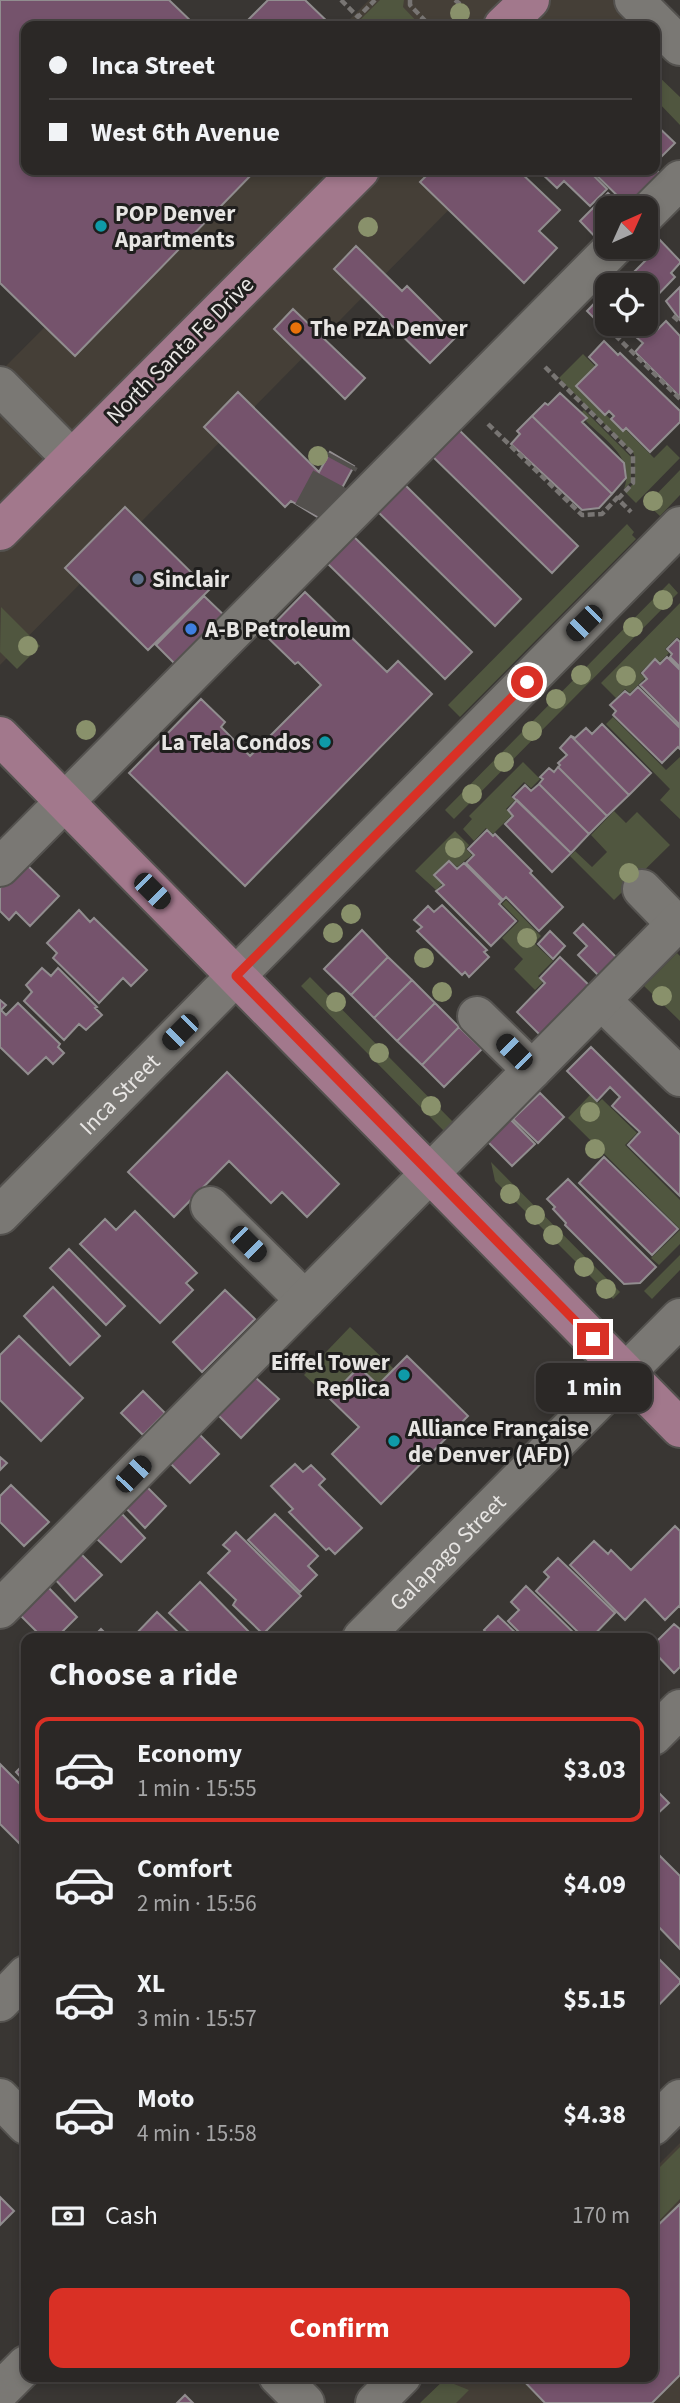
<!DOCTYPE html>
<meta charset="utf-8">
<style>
:root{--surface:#2b2826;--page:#33302e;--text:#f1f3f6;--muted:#a6a6a7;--line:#474443;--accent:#d93025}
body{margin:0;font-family:"Source Sans 3",sans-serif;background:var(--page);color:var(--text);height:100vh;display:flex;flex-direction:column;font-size:26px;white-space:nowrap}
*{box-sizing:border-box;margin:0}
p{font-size:23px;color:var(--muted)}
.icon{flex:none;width:38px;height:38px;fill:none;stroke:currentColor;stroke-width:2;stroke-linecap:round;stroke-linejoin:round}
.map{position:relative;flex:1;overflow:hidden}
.details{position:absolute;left:21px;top:1633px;width:637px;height:749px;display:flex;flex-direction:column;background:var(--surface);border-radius:14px;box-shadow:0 4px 10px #0003,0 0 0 2px var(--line)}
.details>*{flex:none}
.top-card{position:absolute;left:21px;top:21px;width:639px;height:154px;border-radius:14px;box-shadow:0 4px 10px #0003,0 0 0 2px var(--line);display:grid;align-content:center;height:154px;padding:0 28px;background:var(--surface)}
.needle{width:46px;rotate:45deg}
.tools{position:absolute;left:595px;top:196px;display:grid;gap:14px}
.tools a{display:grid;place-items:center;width:63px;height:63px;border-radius:14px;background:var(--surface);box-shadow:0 4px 10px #0003,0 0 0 2px var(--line);font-size:35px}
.end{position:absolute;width:32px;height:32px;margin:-16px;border:9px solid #d93025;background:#fff;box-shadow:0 0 0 4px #fff}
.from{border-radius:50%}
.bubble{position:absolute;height:49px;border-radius:14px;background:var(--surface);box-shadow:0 4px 10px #0003,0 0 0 2px var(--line);font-size:23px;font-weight:700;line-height:49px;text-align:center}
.car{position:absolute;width:21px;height:42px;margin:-21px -10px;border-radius:9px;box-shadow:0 0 5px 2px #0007;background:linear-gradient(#222 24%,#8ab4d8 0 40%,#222 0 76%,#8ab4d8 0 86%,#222 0)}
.top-card b{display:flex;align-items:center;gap:24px;height:66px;font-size:26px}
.top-card b+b{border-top:2px solid var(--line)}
.top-card i{width:18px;height:18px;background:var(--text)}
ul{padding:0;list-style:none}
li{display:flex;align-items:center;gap:21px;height:105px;margin:0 14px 10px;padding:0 14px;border:4px solid transparent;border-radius:14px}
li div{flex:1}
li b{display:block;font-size:26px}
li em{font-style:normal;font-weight:700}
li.selected{border-color:var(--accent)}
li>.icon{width:63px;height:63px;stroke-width:1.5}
h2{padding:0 28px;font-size:32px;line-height:84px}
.pay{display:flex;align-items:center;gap:18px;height:77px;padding:0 28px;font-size:26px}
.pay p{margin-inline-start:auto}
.action{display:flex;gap:14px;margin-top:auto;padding:14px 28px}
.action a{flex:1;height:80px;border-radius:14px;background:var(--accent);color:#fff;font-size:28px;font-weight:700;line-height:80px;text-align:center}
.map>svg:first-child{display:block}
</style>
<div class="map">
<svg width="680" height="2403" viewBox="0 0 680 2403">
<rect width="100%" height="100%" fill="#393633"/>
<path fill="#453f37" d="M369 0H656L630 26H343Z
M201 170H488L0 665V372Z
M680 2143V2403H420L447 2377 653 2376V2170Z"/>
<path fill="#50563f" d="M380 0H404L403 7 421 26H348L355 19 358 22Z
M654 72 680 97V125L655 99Z
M583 354 595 366 576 386 623 431 625 429 654 458 667 445 680 458 636 503 625 492 635 482 634 454 559 378Z
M584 410 631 457V482L624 489C635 458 606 441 586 421L588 418 582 412Z
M680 470V495L660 516 647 504Z
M627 524 634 532 632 535 636 539 460 717 448 705Z
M669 583 678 593 454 819 445 810Z
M680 603V639L677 637 665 649 669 653 660 662 655 658 640 673 645 678 630 693 625 689 616 698 601 683Z
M1 607 40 646 17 669 0 652Z
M613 717 666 770 680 757V819L660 800 670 789 606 724Z
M523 762 540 779 531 788 524 782 511 796 515 800 506 809 512 815 493 834 486 828 474 841 463 829 472 819 469 816Z
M614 811 626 823 637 812 670 845 614 900 570 856 575 851 592 867 607 852 591 835Z
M455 831 469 845 466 849 472 855 457 867 449 860 433 875 442 884 436 890 415 871Z
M506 900 541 936 534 943 553 961 538 976 543 982 535 990 514 969 523 959 502 938 519 921 502 904Z
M677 953 680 956V1021L644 986Z
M310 977 458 1127 444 1131 301 986Z
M590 1095 598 1103 602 1099 637 1133 625 1145 680 1200V1229L568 1118Z
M491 1162 620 1292 613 1299 495 1181Z
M680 1230V1244L659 1265 651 1258Z
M680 1255V1270L652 1299 644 1291Z
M350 1327 394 1369 378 1385 359 1368 329 1398 304 1375Z
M680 2147V2199L656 2224 653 2221V2174Z
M444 2380 469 2390 456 2403H420Z"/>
<path fill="#75536c" stroke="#918d8f" stroke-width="2" d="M0 0H169L196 26H26V170H256L75 356 0 283Z
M268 0H305L332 26H242Z
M654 123 675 143 654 164Z
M654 168 666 179 630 208 591 170H654Z
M432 170H518L560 210 539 231 557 248 524 283 420 182Z
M538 170H588L607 189 590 206 564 181 557 188Z
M608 193 624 208H607V243L604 246 580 221Z
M658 238 680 261V263L671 273 675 277 650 303 646 298V285H632L626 280 651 255 646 251Z
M356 246 402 291 407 286 457 336 430 363 334 269Z
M680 287V320L666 301Z
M607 290V324H624L612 336 587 311Z
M293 309 365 378 345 399 274 329Z
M666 321 680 336V397L635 352 643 343 636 337 649 324 656 331Z
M604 341 618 355 620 353 680 411V422L650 452 626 428 623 431 611 419 614 416 609 411 605 415 576 386 597 365 589 357Z
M238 392 319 472 330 452 354 466 324 521 291 501 285 507 204 427Z
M560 393 587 418 582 422 624 463 626 478 612 494 532 416 545 403 548 405Z
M532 416 612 494 599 508 582 510 511 444 520 434 517 431Z
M456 427 578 546 552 573 430 454Z
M400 480 521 599 495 626 373 507Z
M125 507 209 590 148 650 65 568Z
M350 533 472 652 445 679 324 560Z
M305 592 387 672 398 661 432 694 245 886 129 773 201 699 225 722 221 727 250 756 321 685 298 662 295 664 264 634Z
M204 596 228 619 180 669 156 645Z
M677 639 680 642V667L670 657 672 654 667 649Z
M667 657 680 670V725L640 685 647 679 642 673 655 659 660 664Z
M638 687 680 728V749L678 747 662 763 613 715 616 711 610 705 625 691 630 695Z
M602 724 651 773 629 795 571 736 575 738 586 728 592 734Z
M571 736 629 795 607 816 558 767 560 765 558 763 567 755 560 748Z
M558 767 607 816 589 834 539 784 543 779 540 777 549 768 554 772Z
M539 784 589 834 571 853 513 797 525 785 531 791Z
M517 800 571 853 552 872 505 824 513 816 508 810Z
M487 830 493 836 495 834 532 871 530 873 563 907 539 931 506 897 503 900 466 863 474 855 468 849Z
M449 861 457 869 464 863 502 901 499 904 516 921 491 946 436 891 444 885 434 875Z
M25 863 59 896 30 926 16 912 9 920 0 911V888Z
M442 905 487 950 484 952 489 957 469 977 465 972 462 975 417 931 422 927 414 920 428 906 434 912Z
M79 910 90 922 94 918 147 970 131 986 123 978 99 1003 53 958 57 953 47 943Z
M583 924 622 963 604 981 578 955 587 946 574 933Z
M362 930 388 957 351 995 324 969Z
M550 931 565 946 553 959 538 944Z
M388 957 412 980 374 1018 351 995Z
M560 957 597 993 541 1036 517 1012 545 983 540 978Z
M42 968 51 976 58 968 97 1007 95 1008 102 1015 86 1030 79 1024 64 1040 24 1001 32 992 26 985Z
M412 980 435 1003 397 1041 374 1018Z
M0 1000 6 1005 1 1010 6 1015 18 1003 60 1044 58 1047 64 1053 53 1064 46 1057 28 1074 0 1047Z
M435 1003 459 1027 422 1065 397 1041Z
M459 1027 482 1049 444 1087 422 1065Z
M591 1047 680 1135V1196L628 1145 640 1132 612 1106 620 1097 610 1087 597 1101 567 1071Z
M227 1072 339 1184 307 1217 282 1192 271 1203 229 1161 174 1217 128 1172Z
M540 1093 564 1117 538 1143 513 1119Z
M507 1116 535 1144 512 1166 485 1139Z
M604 1157 678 1229 652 1255 579 1183Z
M568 1179 656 1267 640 1283 624 1284 565 1225 566 1223 553 1209 555 1207 547 1199Z
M135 1211 197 1273 186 1283 193 1290 160 1323 80 1244 105 1219 116 1230Z
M69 1249 125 1306 106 1325 50 1268Z
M53 1287 100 1336 70 1365 24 1316Z
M225 1290 255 1319 202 1372 173 1342Z
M19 1336 83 1398 41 1441 0 1400V1355Z
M407 1356 468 1416 381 1504 332 1454 359 1427 329 1398 359 1367 378 1385Z
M255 1377 279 1399 241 1438 218 1415Z
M143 1391 165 1413 143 1435 121 1413Z
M194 1429 219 1454 190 1483 165 1458Z
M0 1457 7 1463 0 1470Z
M295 1464 303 1472 311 1465 325 1479 319 1485 362 1528 335 1554 329 1548 326 1550 289 1512 293 1509 271 1486Z
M143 1483 166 1506 145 1528 122 1504Z
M11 1485 49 1522 24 1546 0 1522V1496Z
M122 1514 145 1538 121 1562 97 1539Z
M275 1514 318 1556 308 1566 317 1575 300 1592 248 1540Z
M675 1526 680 1531V1607L679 1606 665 1620 645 1599 625 1620 570 1565 594 1541 608 1554 611 1550 631 1570Z
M236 1532 301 1596 263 1634 233 1605 236 1600 208 1573 230 1551 223 1545Z
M79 1552 102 1575 75 1601 53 1577Z
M558 1558 615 1613 591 1638H584L536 1591 549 1577 544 1572Z
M200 1582 254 1637 253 1638H195L169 1613Z
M46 1585 77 1617 56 1638H43L18 1613Z
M526 1586 579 1638H525L508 1621 519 1610 511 1602Z
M157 1612 184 1638H132Z
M498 1616 521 1638H491L484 1630Z
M674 1624 680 1629V1667L674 1673 653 1651V1645Z
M101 1629 110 1638H92Z
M26 1762V1783L16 1772Z
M0 1764 26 1790V1850L0 1824Z
M653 1787 669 1803 653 1818Z
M660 1856 680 1876V1949L653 1921V1863Z
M653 1953 680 1980V1983L653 2011Z
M0 2197 14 2211 0 2225Z
M680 2204V2375L652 2403H545L519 2376H653V2228L654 2229Z
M185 2395 193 2403H177Z"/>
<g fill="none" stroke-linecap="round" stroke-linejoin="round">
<path stroke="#53504d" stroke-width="38" stroke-dasharray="38 19" stroke-linecap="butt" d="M312 513 341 459"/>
<g stroke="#54524f" stroke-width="42">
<g id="minor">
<path d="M634 0 680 46"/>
<path d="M646 214 680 180"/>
<path d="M0 386 72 459"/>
<path d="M0 867 614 247"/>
<path d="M642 889 676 924"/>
<path d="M601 1000 680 1077"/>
<path d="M477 1016 532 1070"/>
<path d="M210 1206 305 1300"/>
<path id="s1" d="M0 1215 680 526"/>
<path d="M0 1609 680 920"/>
<path id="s2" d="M362 1638 680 1318"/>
<path d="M653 1736 680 1709"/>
<path d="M0 2002 26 1975"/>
<path d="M0 2098 26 2125"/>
<path d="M653 2126 680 2099"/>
<path d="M278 2376 305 2403"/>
<path d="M0 2391 26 2365"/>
<path d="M375 2403 402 2376"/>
</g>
</g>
<g stroke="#54524f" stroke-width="42">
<path id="major" d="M503 26 530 0
M0 531 360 170
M0 736 680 1428"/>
</g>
<path stroke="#787573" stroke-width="4.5" stroke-dasharray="7 3.5" stroke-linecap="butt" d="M341 0 358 17 375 0
M410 0V5L430 26
M455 0 460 4
M673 316 680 322
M615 335 680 399
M545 367 633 454V483L618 499
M488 424 582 515 602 514 617 498 631 512"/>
<use href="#minor" stroke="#7a7874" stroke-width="38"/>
<use href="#major" stroke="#a2788c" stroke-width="38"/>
</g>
<g fill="#89916b">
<circle cx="460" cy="13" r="10"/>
<circle cx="368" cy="227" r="10"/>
<circle cx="318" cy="456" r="10"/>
<circle cx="653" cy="501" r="10"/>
<circle cx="663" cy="600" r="10"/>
<circle cx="633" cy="627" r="10"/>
<circle cx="28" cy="646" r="10"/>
<circle cx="581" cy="675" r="10"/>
<circle cx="626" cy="676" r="10"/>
<circle cx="556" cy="699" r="10"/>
<circle cx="86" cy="730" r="10"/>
<circle cx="532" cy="731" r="10"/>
<circle cx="504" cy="762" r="10"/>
<circle cx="472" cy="794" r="10"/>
<circle cx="455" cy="848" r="10"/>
<circle cx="629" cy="873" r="10"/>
<circle cx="351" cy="914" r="10"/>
<circle cx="333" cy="933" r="10"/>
<circle cx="527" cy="938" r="10"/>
<circle cx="424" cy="958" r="10"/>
<circle cx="442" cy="992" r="10"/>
<circle cx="662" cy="996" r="10"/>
<circle cx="336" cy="1002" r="10"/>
<circle cx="379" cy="1053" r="10"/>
<circle cx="431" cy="1106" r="10"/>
<circle cx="590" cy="1112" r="10"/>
<circle cx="595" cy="1149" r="10"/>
<circle cx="510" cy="1194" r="10"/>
<circle cx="535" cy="1215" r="10"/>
<circle cx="553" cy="1235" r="10"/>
<circle cx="584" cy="1267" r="10"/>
<circle cx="606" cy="1289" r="10"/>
</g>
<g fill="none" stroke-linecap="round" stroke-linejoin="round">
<path stroke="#d93025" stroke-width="9" d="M527 682 236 976 593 1339"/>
</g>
<g fill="#0f9aa8" stroke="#1f1e1d" stroke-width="2.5">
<circle cx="101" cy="226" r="7"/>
<circle cx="325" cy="742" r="7"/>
<circle cx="404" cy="1375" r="7"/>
<circle cx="394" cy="1441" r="7"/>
</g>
<circle fill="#e8710a" stroke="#1f1e1d" stroke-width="2.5" cx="296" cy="328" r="7"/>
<circle fill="#5c6f8a" stroke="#1f1e1d" stroke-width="2.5" cx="138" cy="579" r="7"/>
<circle fill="#3f7fe0" stroke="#1f1e1d" stroke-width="2.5" cx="191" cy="629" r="7"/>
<g text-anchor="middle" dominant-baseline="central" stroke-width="6" stroke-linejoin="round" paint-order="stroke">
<g font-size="23" font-weight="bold" fill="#e7e5e3" stroke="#1f1e1d" text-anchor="start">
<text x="115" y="213">POP Denver<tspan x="115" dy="26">Apartments</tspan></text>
<text x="310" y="328">The PZA Denver</text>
<text x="152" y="579">Sinclair</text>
<text x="205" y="629">A-B Petroleum</text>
<text x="311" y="742" text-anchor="end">La Tela Condos</text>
<text x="390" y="1362" text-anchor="end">Eiffel Tower<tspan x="390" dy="26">Replica</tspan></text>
<text x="408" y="1428">Alliance Française<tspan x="408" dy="26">de Denver (AFD)</tspan></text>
</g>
<g font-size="23" fill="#e7e5e3" stroke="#1f1e1d">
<text transform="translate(180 350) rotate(-45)">North Santa Fe Drive</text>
<text stroke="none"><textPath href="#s1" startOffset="170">Inca Street</textPath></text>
<text stroke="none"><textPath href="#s2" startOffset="121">Galapago Street</textPath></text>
</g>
</g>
</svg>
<div class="tools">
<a><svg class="needle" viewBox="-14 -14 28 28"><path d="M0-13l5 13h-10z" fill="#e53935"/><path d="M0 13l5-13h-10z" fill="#a6a6a7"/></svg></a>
<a><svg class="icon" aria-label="locate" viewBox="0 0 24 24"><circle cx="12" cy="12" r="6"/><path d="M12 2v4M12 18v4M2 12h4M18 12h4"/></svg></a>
</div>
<i class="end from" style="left:527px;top:682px"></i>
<i class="end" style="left:593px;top:1339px"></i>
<div class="bubble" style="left:536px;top:1363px;width:116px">1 min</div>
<i class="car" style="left:584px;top:623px;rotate:225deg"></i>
<i class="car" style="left:152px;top:891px;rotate:135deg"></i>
<i class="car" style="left:180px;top:1032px;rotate:225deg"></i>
<i class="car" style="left:514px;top:1052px;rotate:315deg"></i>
<i class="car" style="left:248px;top:1244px;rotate:135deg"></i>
<i class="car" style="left:133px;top:1474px;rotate:44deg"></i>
<div class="top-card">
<b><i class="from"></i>Inca Street</b>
<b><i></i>West 6th Avenue</b>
</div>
<section class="details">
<h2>Choose a ride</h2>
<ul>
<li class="selected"><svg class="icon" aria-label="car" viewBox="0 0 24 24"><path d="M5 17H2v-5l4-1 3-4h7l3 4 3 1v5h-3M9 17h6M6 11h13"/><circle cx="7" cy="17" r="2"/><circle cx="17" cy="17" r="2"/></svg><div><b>Economy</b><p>1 min · 15:55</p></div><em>$3.03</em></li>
<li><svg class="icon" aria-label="car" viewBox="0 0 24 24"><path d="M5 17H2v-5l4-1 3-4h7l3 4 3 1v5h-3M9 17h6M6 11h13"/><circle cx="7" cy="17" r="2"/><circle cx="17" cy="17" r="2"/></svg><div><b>Comfort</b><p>2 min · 15:56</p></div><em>$4.09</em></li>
<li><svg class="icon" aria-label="car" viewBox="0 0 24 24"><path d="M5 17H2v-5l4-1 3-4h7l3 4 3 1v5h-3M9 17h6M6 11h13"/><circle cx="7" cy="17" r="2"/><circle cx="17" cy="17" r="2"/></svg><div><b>XL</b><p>3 min · 15:57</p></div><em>$5.15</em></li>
<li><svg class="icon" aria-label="car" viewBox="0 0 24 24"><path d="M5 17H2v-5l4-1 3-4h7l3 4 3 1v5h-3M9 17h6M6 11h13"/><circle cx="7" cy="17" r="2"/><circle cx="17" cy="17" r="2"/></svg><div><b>Moto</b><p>4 min · 15:58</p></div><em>$4.38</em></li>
</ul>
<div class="pay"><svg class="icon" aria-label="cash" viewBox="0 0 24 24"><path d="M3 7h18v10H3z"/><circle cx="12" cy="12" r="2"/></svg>Cash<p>170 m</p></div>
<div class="action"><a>Confirm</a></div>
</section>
</div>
